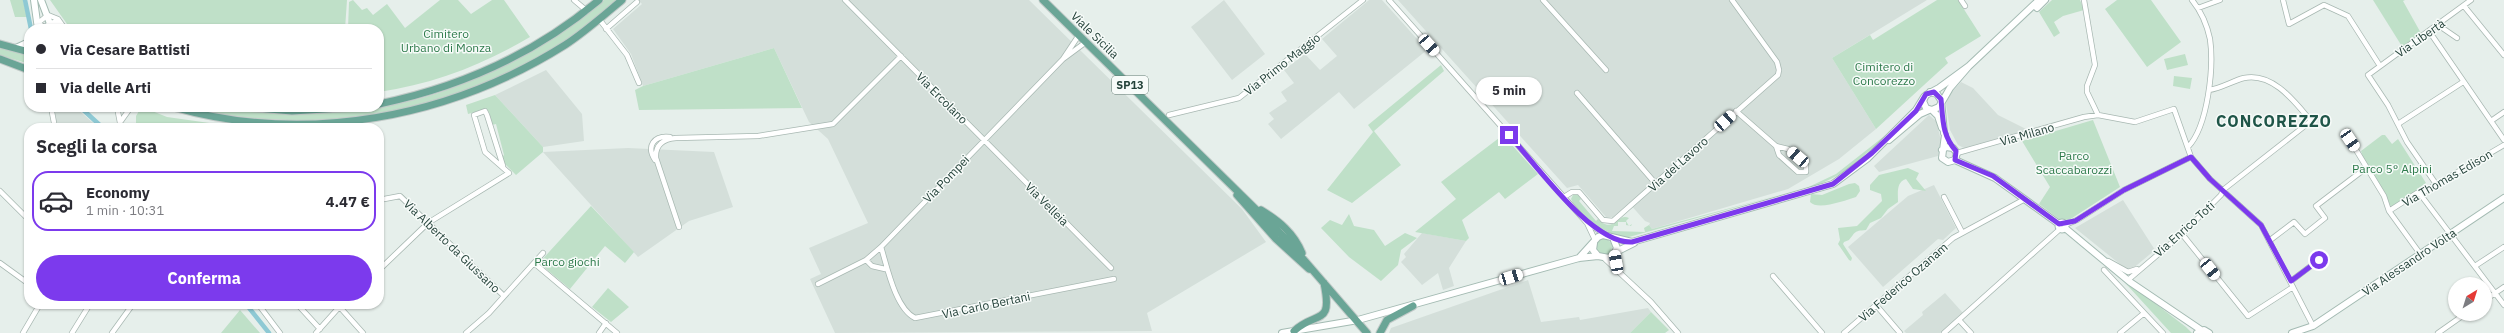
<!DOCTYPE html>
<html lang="it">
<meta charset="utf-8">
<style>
:root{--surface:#fff;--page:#f2f2f3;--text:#2b2b33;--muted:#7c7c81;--line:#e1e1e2;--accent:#7c3aed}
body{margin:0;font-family:"IBM Plex Sans",sans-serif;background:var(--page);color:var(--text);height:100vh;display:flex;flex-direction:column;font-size:15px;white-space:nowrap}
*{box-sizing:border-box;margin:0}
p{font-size:13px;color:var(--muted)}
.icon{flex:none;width:22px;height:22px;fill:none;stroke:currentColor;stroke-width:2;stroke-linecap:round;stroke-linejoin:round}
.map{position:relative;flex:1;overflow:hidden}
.drawer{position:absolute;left:24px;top:123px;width:360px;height:186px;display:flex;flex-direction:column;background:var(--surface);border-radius:16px;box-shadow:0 1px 3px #0004}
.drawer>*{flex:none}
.top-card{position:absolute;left:24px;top:24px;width:360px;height:88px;border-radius:16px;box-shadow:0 1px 3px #0004;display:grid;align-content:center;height:88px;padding:0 12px;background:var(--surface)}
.needle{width:26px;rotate:38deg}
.buttons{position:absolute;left:2448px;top:277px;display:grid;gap:8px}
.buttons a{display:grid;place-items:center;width:44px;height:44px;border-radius:50%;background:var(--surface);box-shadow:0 1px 3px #0004;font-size:20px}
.end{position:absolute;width:18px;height:18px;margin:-9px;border:5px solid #7c3aed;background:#fff;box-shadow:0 0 0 2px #fff}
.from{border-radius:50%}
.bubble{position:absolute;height:28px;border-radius:14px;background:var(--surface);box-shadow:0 1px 3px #0004;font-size:13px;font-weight:800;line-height:28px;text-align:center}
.car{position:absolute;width:12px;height:24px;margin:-12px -6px;border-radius:5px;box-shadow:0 0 3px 1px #0007;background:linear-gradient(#fff 24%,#345 0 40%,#fff 0 76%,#345 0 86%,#fff 0)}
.top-card b{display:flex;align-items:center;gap:14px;height:38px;font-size:15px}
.top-card b+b{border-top:1px solid var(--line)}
.top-card i{width:10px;height:10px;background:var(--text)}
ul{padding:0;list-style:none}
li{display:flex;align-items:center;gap:12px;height:60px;margin:0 8px 6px;padding:0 4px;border:2px solid transparent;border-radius:16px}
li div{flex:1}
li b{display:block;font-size:15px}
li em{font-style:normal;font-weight:800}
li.active{border-color:var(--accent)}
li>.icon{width:36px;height:36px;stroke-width:1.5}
h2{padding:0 12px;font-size:18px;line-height:48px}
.button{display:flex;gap:8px;margin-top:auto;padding:8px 12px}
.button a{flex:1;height:46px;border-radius:24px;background:var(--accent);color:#fff;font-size:16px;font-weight:800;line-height:46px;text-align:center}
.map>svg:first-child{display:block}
</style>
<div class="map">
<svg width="2504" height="333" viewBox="0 0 2504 333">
<rect width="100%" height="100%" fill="#e6efeb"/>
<path fill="#d4dfda" d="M638 0H1029L1242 209 1266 242 1147 313 1152 331 835 333 810 279 821 274 809 248 868 223 828 139 809 122 774 48 643 86 631 54 613 29 642 4Z
M1224 0 1265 54 1232 80 1191 27Z
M1369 0H1382L1427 50 1354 109 1339 92 1281 139 1268 124 1274 119 1269 113 1287 101 1281 92 1294 83 1284 70 1305 54 1320 70 1337 56 1322 39Z
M1398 0H1927L1832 58 1876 129 1839 159 1788 189 1652 229 1649 225 1650 223 1645 221 1629 203 1613 217H1606L1578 185 1567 188Z
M546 70 582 114 584 141 543 147 495 95Z
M1961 82 1973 88 1998 115 2028 130 1964 148 1958 145 1950 130 1946 104 1950 94Z
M54 107H75L99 128H57Z
M1929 115 1936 121 1941 140 1938 156 1879 172 1874 166Z
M628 148 714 152 733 207 689 221 638 257 543 152Z
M1934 185 1956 228 1943 240 1938 239 1883 287 1848 247 1908 196Z
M2123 200 2155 250 2131 270 2126 269 2075 228Z
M1422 233 1466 241 1449 268 1454 286 1443 290 1438 273 1422 285 1401 262 1406 257 1404 254Z
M1528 280 1541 322 1579 317 1580 320 1648 308 1651 312 1630 333H1389L1391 328Z
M1945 293 1963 313 1940 333H1906L1904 331 1923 315 1922 312Z"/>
<path fill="#bfe0c8" d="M10 0H23L27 17H15Z
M50 0H347L345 29H75L67 24Z
M353 0 362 10 367 8 373 15 387 4 405 28 440 0H458L471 14 492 0H504L530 37C483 65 433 84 379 92V29H348L349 2Z
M604 0H618C596 18 575 36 550 51 440 117 310 136 185 107 238 107 291 113 345 111 434 107 537 58 604 0Z
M1937 0H1958L1981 36 1945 58 1948 63 1876 129 1832 58 1870 35 1873 40Z
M2052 0H2080L2084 10 2063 16 2054 22 2060 33 2054 37 2039 12Z
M2117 0H2151L2181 42 2147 67 2105 9Z
M2373 0H2405L2403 1 2422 35 2403 48Z
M0 47 29 54V64L0 55Z
M774 48 802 108 639 110 635 90 643 86Z
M2185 54 2188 65 2167 70 2164 59Z
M1441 65 1444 71 1374 131 1401 165 1352 203 1327 190 1373 132 1368 125Z
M2174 76 2192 78 2190 89 2173 86Z
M495 95 543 147V152L516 175 504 163 502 157 504 155 496 124 492 125 489 112 485 109 468 114 466 105Z
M147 109 167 117 245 128H136V116L139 111Z
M2093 120 2120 187 2069 220 2059 219 2039 204 2050 187 2022 141Z
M1887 134C1857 163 1841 179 1800 191L1836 174Z
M1503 135 1538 174 1505 199 1499 192 1462 220 1469 238 1466 241 1415 232 1456 199 1441 182Z
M2382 135H2385L2392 144 2398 139 2426 183 2417 189 2416 193 2392 208 2366 167 2361 151Z
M1908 168 1919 173 1916 179 1926 191 1913 189 1906 179C1896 182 1898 193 1898 202L1888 209 1881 218 1870 223 1866 230C1853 231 1856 232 1849 240L1844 242 1843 244 1852 258 1851 261 1849 260 1838 244 1840 240 1838 228 1857 226 1882 201 1881 194 1870 190V185L1879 175Z
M1849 184 1855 183 1859 186 1860 191 1856 197C1846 200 1818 211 1810 202L1811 194 1822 195Z
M1790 192 1629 237C1609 238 1579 216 1571 199L1573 195H1578L1581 199 1579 201 1596 221 1598 219C1614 235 1617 212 1629 218L1626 221 1629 226 1632 224 1631 226 1626 225V222H1618V226H1614L1612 231 1645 232 1644 228 1649 225 1652 229Z
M591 206 634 252 625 263 605 246 570 289 539 263Z
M1349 214 1354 226 1374 230 1385 246 1405 233 1417 238 1401 250 1398 265 1381 281 1349 257 1321 228 1330 220 1342 225Z
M1596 247a8 8 0 1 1 16 0a8 8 0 1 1-16 0Z
M2118 275 2186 327 2192 333H2171Z
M608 288 629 307 611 322 592 307Z
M240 310 260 333H221Z
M1651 312 1669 330 1665 333H1630Z"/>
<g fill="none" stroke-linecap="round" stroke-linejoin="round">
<path stroke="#8ec9d4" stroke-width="4.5" d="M25 0 31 29
M80 107 103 128
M246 304 269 333"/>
<g stroke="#a8b8b2" stroke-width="6">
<path id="street" d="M574 0 587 11
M845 0 1111 268
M1389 0 1586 222 1606 235
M1543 0 1606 70
M1961 0 1965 6
M2084 0 2095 65 2087 86V92L2098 115
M2283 0 2289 24 2324 5 2348 16 2380 66
M2464 6 2504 55
M2198 8 2220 0
M599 19 627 55 639 83
M2438 25 2457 38
M63 26 54 22 44 27 38 23 48 15 58 19 65 29
M606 29 637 2
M2429 31 2504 140
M1079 35 1063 59 1086 42
M1577 93 1656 184
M51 107 55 128
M117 107 121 128
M1736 111 1776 146 1779 155 1798 172H1806V165L1788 149 1776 146
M1169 115 1239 98 1363 0
M121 121 131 107
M2491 121 2504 112
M2398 124 2463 82
M2350 140 2384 196 2389 211 2421 255
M2188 147C2208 126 2214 67 2210 39 2207 25 2201 11 2192 0
M1957 153 2084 117 2098 115 2135 122 2174 109 2191 157 2210 179 2261 225 2313 326
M655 160C646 146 654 135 670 137
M2436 184 2407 142 2388 105 2368 75 2471 0
M0 191 29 220
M2420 194 2504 305
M1564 197 1572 192H1579L1603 220 1613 221 1778 75 1779 70 1777 62 1732 0
M1944 197 1962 232
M379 200 400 196 504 296
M2389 211 2417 193 2420 194 2504 145
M1587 223 1595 240
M2065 225 2077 220 2124 190 2191 157
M679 227 656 158C655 145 663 139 676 138L758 136 833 124 901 56
M2182 234 2248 316 2293 287
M2269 241 2294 222 2305 234 2325 218 2316 206 2366 168
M881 247C887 266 895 308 915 318L1114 279
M1614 254 1617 270
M1605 259 1651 302 1678 333
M866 260 872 266 885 269
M2108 261 2128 272 2137 269
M0 263 29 284
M534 263 617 333
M2475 266 2504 247
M379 270 428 223 509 173 485 152 474 115 485 111 487 115 503 166
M2104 270 2163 333
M1773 276 1822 333
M2128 280 2182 234 2221 195 2223 190 2311 121C2295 102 2273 72 2244 78 2232 81 2222 88 2209 90
M2291 281 2324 256
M818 284 866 260 881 247 1063 59
M2485 300 2504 287
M133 304H138
M258 304 280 333
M297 304 320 329
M337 304 363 333
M1876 305 1900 333
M1959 320 1971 333
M23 333 40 304
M72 333 90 304
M112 333 133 304
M316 333 342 304
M466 333 489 313 543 253
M599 333 606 323
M1844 333 1953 238 2025 199
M1944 333 2060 229
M2120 333 2143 314
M2438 333 2465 314"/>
</g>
<g stroke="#a4bbb3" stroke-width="8">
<path id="secondary" d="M34 0 38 29
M41 0 52 29
M2037 8 2045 0
M16 48 29 42
M1969 66 1950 88 1939 107 1932 110 1926 108 1923 101 1926 95 1939 88 1969 66 2039 0
M1930 92 1937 94 1941 100 1944 133
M1932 110 1938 116 1942 128
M1889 140 1920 114 1929 110
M1942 150 1946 147 1953 148 1957 153 1955 160 1948 162 1942 158 1945 135
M1955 160 1995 178 2059 224
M2058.5 226a3.5 3.5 0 1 1 7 0a3.5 3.5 0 1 1-7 0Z
M2065 228 2130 282 2201 330
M1594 243 1593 250 1598 256 1609 258 1614 254 1617 248 1613 238
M1616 252 1634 243
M1579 258 1598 237 1603 235 1632 242 1833 184 1868 158 1916 110 1924 97
M1282 333 1358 320 1579 258 1598 256
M2197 333 2204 330 2209 333
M2292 333 2313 326 2504 198"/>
</g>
<g stroke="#c2cac8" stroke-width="9">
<path id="primary" d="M1043 0 1285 238 1367 333
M0 44 29 52
M0 59 29 70
M379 104C461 87 535 54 599 0
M173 107C306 145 449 118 565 45 585 32 604 15 622 0
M245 107 292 111 357 107
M1237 195 1276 239 1309 269
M1261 210C1279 221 1294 233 1302 253
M1294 331C1317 310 1333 327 1324 283
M1380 333 1387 320 1413 306"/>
</g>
<use href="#street" stroke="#fff" stroke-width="4.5"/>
<use href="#secondary" stroke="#fff" stroke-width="6"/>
<use href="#primary" stroke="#6aa596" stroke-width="7"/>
</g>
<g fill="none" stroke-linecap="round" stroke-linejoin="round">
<path stroke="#7c3aed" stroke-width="5" d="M1509 135C1536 164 1591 244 1632 242L1833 184 1872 153 1916 111 1926 94 1934 92 1941 99C1943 120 1942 135 1956 151L1955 160 1993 176 2059 224 2075 221 2124 190 2191 157 2210 179 2261 225 2291 281 2319 260"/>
</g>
<g text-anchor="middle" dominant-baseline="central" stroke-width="3" stroke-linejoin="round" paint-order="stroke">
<rect fill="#f7fbf9" stroke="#637a73" stroke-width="1" x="1112" y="76" width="36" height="18" rx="3"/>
<g font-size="11" font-weight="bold" fill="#24423a">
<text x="1130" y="85">SP13</text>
</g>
<g font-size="12" fill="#2d7a4b" stroke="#f7fbf9">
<text x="446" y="33">Cimitero<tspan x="446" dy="14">Urbano di Monza</tspan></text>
<text x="1884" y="66">Cimitero di<tspan x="1884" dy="14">Concorezzo</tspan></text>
<text x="2074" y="155">Parco<tspan x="2074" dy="14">Scaccabarozzi</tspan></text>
<text x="2392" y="168">Parco 5° Alpini</text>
<text x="567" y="261">Parco giochi</text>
</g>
<g font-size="12" fill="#24423a" stroke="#f7fbf9">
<text transform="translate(1095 35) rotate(44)">Viale Sicilia</text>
<text transform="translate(2420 38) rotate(-35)">Via Libertà</text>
<text transform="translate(1282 64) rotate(-38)">Via Primo Maggio</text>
<text transform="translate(942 98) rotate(45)">Via Ercolano</text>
<text transform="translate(2027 134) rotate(-16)">Via Milano</text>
<text transform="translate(1678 164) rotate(-42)">Via del Lavoro</text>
<text transform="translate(2447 178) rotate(-30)">Via Thomas Edison</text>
<text transform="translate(946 179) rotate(-46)">Via Pompei</text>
<text transform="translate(1047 204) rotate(45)">Via Velleia</text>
<text transform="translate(2184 229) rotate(-42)">Via Enrico Toti</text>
<text transform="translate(452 246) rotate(44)">Via Alberto da Giussano</text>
<text transform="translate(2409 262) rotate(-34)">Via Alessandro Volta</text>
<text transform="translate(1903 282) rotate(-41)">Via Federico Ozanam</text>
<text transform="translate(986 305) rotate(-12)">Via Carlo Bertani</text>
</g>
<g font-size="16" font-weight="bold" letter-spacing="1" fill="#1f5548" stroke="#f7fbf9">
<text x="2274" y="121">CONCOREZZO</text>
</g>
</g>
</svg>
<div class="buttons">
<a><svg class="needle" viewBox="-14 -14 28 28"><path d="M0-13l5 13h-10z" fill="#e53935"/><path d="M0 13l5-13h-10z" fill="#7c7c81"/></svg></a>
</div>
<i class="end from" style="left:2319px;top:260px"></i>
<i class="end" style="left:1509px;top:135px"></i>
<div class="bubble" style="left:1476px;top:77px;width:66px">5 min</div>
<i class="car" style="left:1429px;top:45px;rotate:138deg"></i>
<i class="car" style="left:1725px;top:121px;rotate:48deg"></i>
<i class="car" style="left:2350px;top:140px;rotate:146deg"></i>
<i class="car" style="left:1798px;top:157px;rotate:311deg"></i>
<i class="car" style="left:1616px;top:262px;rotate:350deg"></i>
<i class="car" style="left:2210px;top:269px;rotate:141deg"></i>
<i class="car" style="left:1511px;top:277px;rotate:73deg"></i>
<div class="top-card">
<b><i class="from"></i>Via Cesare Battisti</b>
<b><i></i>Via delle Arti</b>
</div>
<section class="drawer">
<h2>Scegli la corsa</h2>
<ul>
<li class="active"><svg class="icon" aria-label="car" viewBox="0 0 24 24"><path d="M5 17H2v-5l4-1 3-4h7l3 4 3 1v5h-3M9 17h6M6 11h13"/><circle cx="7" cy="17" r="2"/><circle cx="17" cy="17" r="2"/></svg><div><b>Economy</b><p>1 min · 10:31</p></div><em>4.47 €</em></li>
</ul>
<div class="button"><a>Conferma</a></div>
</section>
</div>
